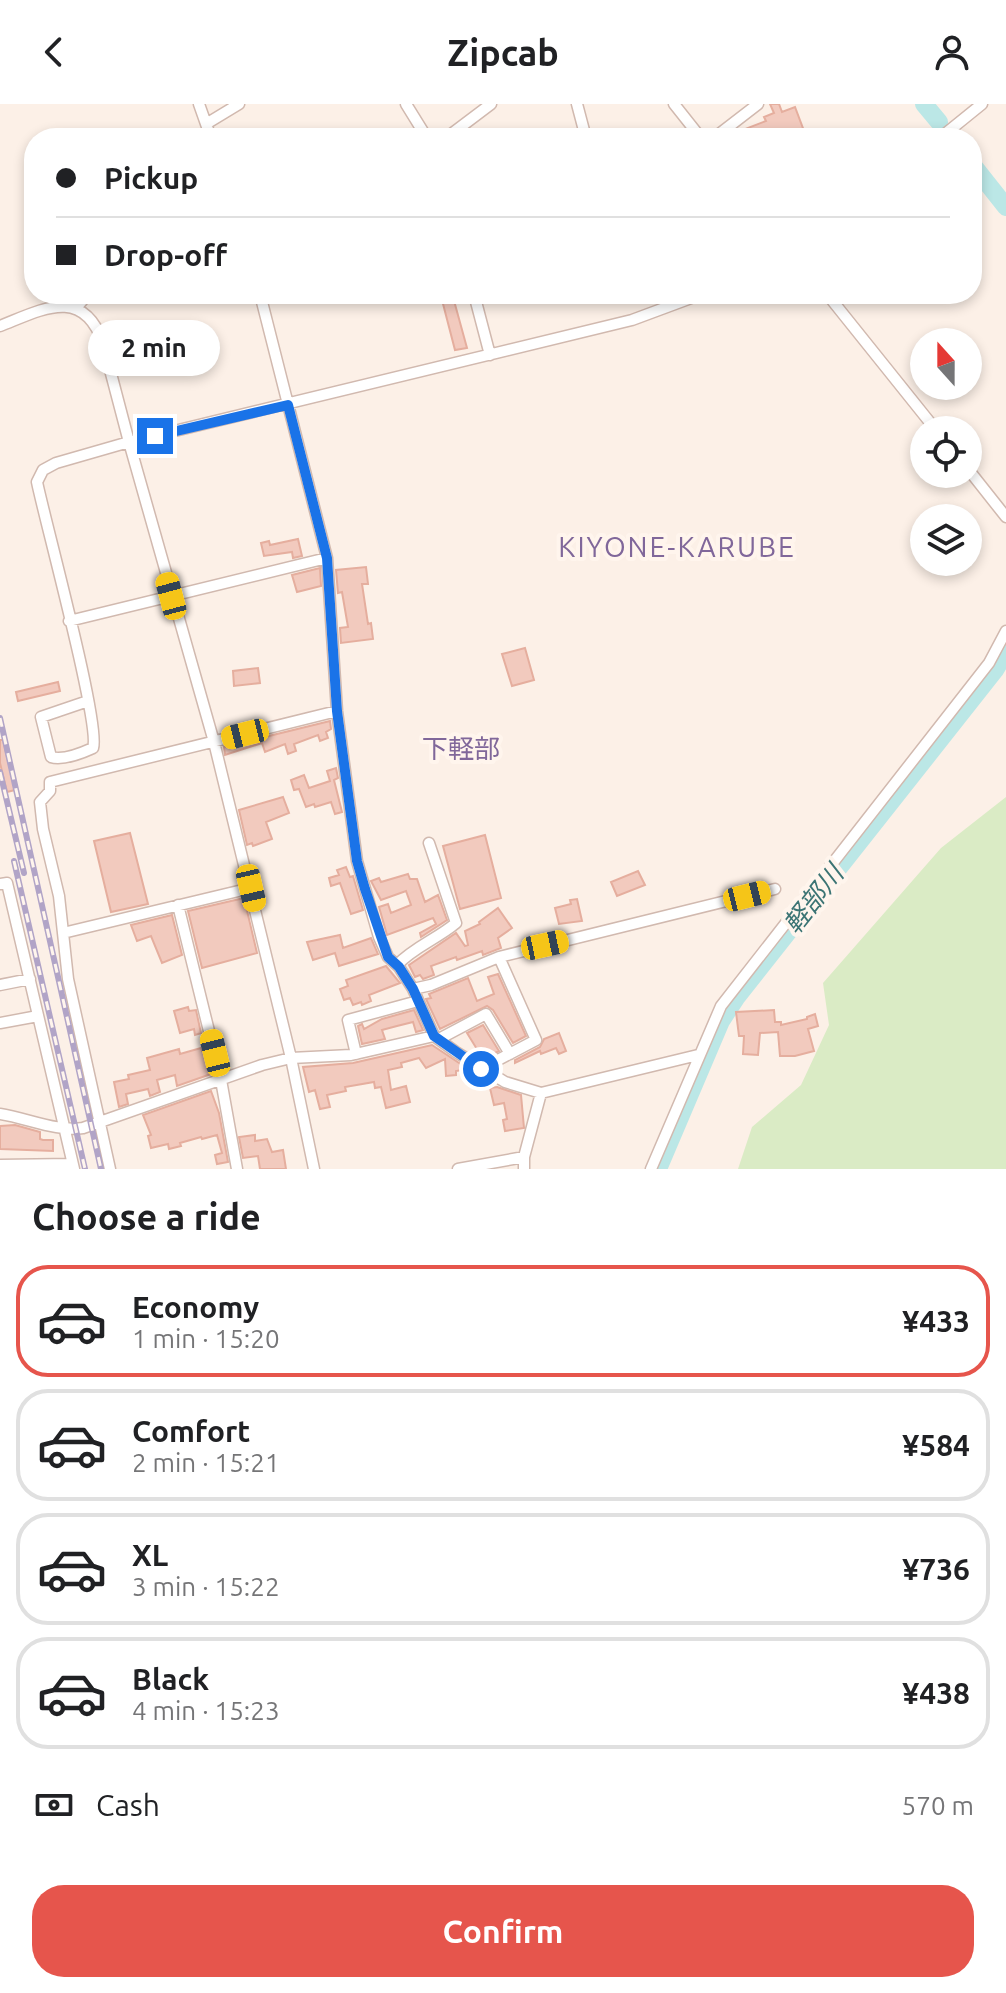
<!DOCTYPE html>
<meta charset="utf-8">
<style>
:root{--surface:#fff;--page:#f6f6f6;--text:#202124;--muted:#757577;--line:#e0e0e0;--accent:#e6554c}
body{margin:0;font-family:Ubuntu,"Noto Sans JP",sans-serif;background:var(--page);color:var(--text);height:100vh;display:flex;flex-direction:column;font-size:30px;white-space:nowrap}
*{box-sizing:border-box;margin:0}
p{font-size:26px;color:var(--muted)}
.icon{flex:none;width:44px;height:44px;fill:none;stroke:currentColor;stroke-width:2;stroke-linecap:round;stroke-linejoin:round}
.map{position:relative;height:1065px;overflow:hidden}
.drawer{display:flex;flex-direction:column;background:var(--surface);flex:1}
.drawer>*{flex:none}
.banner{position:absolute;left:24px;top:24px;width:958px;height:176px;border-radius:32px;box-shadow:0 4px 12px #0003;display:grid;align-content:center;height:176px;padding:0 32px;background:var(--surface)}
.needle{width:52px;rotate:339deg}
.tools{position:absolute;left:910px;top:224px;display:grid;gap:16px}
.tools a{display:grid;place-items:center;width:72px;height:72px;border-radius:50%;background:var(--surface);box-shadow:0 4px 12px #0003;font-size:40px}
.end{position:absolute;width:36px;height:36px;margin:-18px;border:10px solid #1a73e8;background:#fff;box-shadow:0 0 0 4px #fff}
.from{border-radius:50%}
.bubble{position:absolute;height:56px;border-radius:28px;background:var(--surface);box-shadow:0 4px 12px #0003;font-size:26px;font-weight:700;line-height:56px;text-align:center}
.car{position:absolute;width:24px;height:48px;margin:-24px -12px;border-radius:10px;box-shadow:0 0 6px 2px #0007;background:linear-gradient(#f5c518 24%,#345 0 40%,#f5c518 0 76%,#345 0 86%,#f5c518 0)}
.banner b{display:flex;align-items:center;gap:28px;height:76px;font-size:30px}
.banner b+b{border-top:2px solid var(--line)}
.banner i{width:20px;height:20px;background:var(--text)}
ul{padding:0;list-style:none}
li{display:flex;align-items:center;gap:24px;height:112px;margin:0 16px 12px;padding:0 16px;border:4px solid var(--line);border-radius:32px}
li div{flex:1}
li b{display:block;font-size:30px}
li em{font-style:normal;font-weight:700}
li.selected{border-color:var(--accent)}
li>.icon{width:72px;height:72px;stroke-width:1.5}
h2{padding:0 32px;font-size:36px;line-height:96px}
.pay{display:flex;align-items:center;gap:20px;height:88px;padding:0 32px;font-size:30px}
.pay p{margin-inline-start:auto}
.cta{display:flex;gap:16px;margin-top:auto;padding:16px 32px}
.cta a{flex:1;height:92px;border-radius:32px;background:var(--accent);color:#fff;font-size:32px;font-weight:700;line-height:92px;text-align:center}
header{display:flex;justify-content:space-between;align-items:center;height:104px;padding:0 32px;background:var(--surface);font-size:36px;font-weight:700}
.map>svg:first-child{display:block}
</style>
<header><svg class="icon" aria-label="back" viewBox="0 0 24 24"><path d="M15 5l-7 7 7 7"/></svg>Zipcab<svg class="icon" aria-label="person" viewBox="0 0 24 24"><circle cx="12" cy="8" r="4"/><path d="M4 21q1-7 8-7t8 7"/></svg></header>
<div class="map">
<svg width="1006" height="1065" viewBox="0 0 1006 1065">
<rect width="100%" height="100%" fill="#fcf0e7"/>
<path fill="#daebc5" d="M1006 693V1065H738L752 1023 801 981 829 921 823 879 941 744Z"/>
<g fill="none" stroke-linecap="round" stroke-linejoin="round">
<path stroke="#bbe7e6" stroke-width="18" d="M924 0 939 18
M972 60 1006 103
M658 1065 721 917 736 894 995 566 1006 548"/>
</g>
<path fill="#f2cabe" stroke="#e5ae9e" stroke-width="2" d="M770 0H779L782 8 795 3 804 27 793 31 791 26 772 34H743L740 27 766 17 764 13 774 9Z
M453 193 467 244 455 246 442 196Z
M298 435 302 452 293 454 292 448 264 452 261 439 269 437 270 441Z
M366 463 368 480H362L368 520 371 519 373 535 341 539 340 524 348 523 342 488 338 489 336 466Z
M320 464 321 482 297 488 292 471Z
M525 544 534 576 512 582 502 550Z
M258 564 260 579 234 582 233 567Z
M58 578 60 587 18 597 16 588Z
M330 617 331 625 326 628 328 634 320 637 318 631 294 640 296 647 288 650 285 640 265 648 262 639 225 651 224 643Z
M0 636H3L15 686 7 688 0 659Z
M336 664 338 674 334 676 342 708 335 710 331 698 315 703 314 700 306 703 299 685 294 686 291 676 304 671 309 684 330 677 327 667Z
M283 693 289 709 266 718 272 735 253 742 252 739 247 741 239 706Z
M130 729 148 800 111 808 94 737Z
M485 731 501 794 460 805 443 742Z
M346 763 350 773 353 772 363 806 351 810 340 779 331 782 329 774 339 771 337 766Z
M638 767 645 781 617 792 611 778Z
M408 770 410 775H417L425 798 438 791 447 816 421 833 420 829 436 820 433 814 387 831 379 803 388 800 391 809 411 801 406 787 381 796 371 777 379 774 381 778Z
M244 794 257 849 202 864 188 807Z
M577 795 582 817 559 820 555 804 571 800 570 796Z
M498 804 512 824 498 834 501 844 483 851 482 847 457 856 456 853 431 862 434 871 423 875 420 871 415 873 409 861 456 829 465 842 468 841 465 827 480 820 479 818Z
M172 811 182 851 162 859 151 832 137 837 131 821Z
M340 831 343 844 371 834 378 850 339 862 335 849 313 856 307 838Z
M386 862 400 879 369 891 371 897 362 901 361 898 353 901 350 894 344 896 340 885 348 882 346 876Z
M498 870 526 932 513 939 493 906 487 902 440 925 426 895 431 894 429 890 468 874 477 897 494 890 488 873Z
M188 903 189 907 196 906 201 929 195 931 194 925 180 929 174 907Z
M414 906 423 926 416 928 413 918 397 922 382 926 385 935 362 940 358 922 362 920 364 925 382 915Z
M774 906 775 918H781V921L807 915V913L815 910 818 922 808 925 814 947 795 952H780L778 928 760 929 758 951 743 950 744 932H739L736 908Z
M483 921 499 947 483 955 467 929Z
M559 929 566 947 559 950 556 944 541 950 540 947 515 959V956L540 943 544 935Z
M432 941 468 965 456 967V971L446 972 445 955 426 964 419 954 401 959 402 963 388 966 391 986 406 982 410 998 386 1004 381 983 375 984 374 978 345 983 346 987 327 991 330 1003 320 1005 315 986 309 988 303 963 353 959Z
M201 944 202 947 205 946 211 970 177 982 175 971 157 976 160 988 150 992 148 985 126 990 128 1000 119 1003 114 978 129 975 128 971 150 966 147 954 179 945 180 950Z
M497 983 521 991 524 1024 505 1027 503 1016 507 1015 504 999 494 1001 490 984Z
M211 987 219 1009 228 1058 217 1060 215 1051 222 1049 217 1031 202 1035 201 1033 180 1039 181 1042 169 1045 168 1040 151 1044 148 1032 151 1031 143 1011Z
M15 1021 40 1028V1035L43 1036H53V1047L0 1045V1022Z
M255 1031V1037L267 1035 272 1048 283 1046 286 1065H260L258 1052 243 1054 239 1033Z"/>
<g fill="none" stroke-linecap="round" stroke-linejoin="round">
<g stroke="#d1b9af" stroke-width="13">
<path id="minor" d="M199 0 211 34
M406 0 427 34
M577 0 586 34
M674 0 701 34
M206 20 239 0
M446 34 491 0
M714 34 758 0
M940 34 982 0
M260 190 327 454 337 607 357 757 379 833 388 853 399 863 413 885 434 932 456 948 505 978 541 989 698 951
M474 190 490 251
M827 190 936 326
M76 204 88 190
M0 222C41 206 83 181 103 239L129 338 632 216 702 190
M968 365 1006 413
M69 517 327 454
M88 597 41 613 51 653C63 657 82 649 93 644 101 622 45 417 37 378L43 366 56 359 129 338 214 638 291 954 314 1065
M0 780 7 779 74 1065
M178 801 221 976 237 1065
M63 829 251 784
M397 861C414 843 437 835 456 819L429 739
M0 881 30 875
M413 885 431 881 499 853 775 785
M0 919 38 912
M439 935 486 910 510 950
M356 950 348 916 418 897
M481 965 536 936 499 853
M0 1010C27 1014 57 1028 83 1024L262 961 291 954 351 951 434 932
M0 1061 72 1060
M110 1065 68 875 59 792 43 725 40 698 50 687V678L337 607
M458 1065 524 1053
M524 1065V1053L541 989
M651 1065 721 902 989 559 1006 527"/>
</g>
<use href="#minor" stroke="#fff" stroke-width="10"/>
<g stroke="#b1a4c7" stroke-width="6">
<path id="rail" d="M0 614 101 1065
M0 668 24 769
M14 757 85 1065"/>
</g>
<use href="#rail" stroke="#fff5ed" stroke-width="3" stroke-dasharray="9" stroke-linecap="butt"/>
</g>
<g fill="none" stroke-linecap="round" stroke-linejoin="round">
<path stroke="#1a73e8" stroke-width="10" d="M155 332 288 301 327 454 337 607 357 757 365 785 388 853 399 863 413 885 434 932 481 965"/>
</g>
<g text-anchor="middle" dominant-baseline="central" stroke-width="8" stroke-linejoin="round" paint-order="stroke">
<g font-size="26" fill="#80679a" stroke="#fff5ed">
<text x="461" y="644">下軽部</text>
</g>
<g font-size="26" font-style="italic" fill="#3b7474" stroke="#fff5ed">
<text transform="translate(813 795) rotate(-52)">軽部川</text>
</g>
<g font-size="28" letter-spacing="2" fill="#80679a" stroke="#fff5ed">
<text x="677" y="442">KIYONE-KARUBE</text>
</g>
</g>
</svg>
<div class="tools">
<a><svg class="needle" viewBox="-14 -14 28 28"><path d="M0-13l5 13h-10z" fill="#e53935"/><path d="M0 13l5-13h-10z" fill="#757577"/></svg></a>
<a><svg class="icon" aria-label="locate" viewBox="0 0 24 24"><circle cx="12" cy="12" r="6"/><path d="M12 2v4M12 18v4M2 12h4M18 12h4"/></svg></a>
<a><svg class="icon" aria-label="layers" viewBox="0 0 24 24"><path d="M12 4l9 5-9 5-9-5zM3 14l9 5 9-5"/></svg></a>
</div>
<i class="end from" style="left:481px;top:965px"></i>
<i class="end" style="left:155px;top:332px"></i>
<div class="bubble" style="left:88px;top:216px;width:132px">2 min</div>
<i class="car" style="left:171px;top:492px;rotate:345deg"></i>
<i class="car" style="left:245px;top:630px;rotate:256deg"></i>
<i class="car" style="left:251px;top:784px;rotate:167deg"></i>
<i class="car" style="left:747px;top:792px;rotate:76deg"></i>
<i class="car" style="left:545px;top:841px;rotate:78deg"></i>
<i class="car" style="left:215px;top:949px;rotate:346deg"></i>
<div class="banner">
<b><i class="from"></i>Pickup</b>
<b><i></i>Drop-off</b>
</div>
</div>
<section class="drawer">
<h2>Choose a ride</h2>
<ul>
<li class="selected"><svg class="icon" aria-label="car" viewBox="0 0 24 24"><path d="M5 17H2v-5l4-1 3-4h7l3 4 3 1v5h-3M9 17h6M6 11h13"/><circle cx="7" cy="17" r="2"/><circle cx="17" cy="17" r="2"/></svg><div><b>Economy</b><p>1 min · 15:20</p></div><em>¥433</em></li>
<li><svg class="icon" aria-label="car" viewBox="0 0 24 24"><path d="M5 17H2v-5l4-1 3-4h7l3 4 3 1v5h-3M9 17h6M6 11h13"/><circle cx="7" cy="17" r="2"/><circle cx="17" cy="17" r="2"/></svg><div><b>Comfort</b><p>2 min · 15:21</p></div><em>¥584</em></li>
<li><svg class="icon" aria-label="car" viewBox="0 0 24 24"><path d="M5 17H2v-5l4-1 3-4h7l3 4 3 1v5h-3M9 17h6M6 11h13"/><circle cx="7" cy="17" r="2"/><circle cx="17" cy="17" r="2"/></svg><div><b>XL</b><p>3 min · 15:22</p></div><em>¥736</em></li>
<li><svg class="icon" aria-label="car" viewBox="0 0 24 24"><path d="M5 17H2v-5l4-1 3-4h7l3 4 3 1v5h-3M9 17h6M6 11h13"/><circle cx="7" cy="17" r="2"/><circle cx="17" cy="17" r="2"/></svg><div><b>Black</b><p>4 min · 15:23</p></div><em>¥438</em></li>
</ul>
<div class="pay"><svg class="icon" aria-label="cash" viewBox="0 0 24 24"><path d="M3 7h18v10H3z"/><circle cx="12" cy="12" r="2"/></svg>Cash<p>570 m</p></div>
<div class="cta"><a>Confirm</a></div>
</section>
